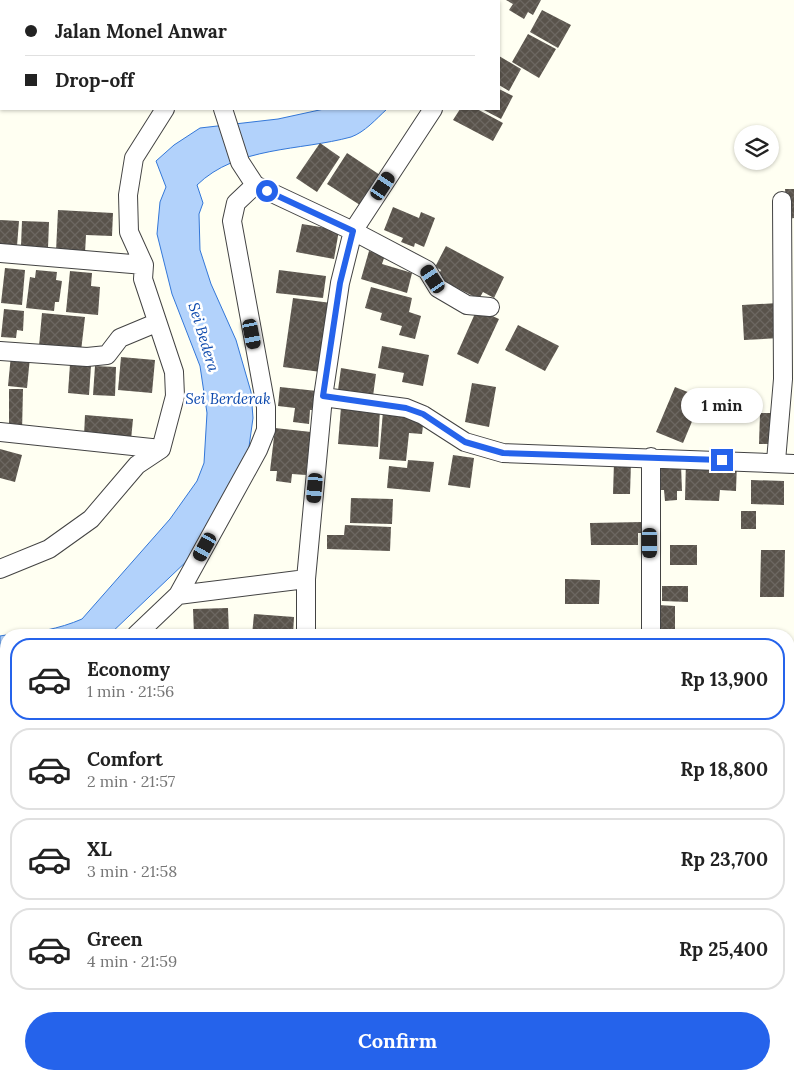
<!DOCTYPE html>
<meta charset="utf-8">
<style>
:root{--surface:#fff;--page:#f6f6f6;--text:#222;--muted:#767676;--line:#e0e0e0;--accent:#2563eb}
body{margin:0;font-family:Lora,serif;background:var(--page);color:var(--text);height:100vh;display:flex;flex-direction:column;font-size:19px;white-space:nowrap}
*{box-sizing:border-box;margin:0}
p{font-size:16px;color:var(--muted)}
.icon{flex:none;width:28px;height:28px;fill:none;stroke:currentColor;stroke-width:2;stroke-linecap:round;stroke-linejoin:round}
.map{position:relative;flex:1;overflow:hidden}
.panel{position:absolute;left:0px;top:629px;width:795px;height:451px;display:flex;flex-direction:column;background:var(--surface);border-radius:20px 20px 0 0;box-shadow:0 1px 4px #0004}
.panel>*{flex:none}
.banner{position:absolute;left:0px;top:0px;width:500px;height:110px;box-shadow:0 1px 4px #0004;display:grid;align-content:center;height:110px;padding:0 25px;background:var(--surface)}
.tools{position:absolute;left:734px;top:125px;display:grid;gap:10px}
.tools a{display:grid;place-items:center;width:45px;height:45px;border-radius:50%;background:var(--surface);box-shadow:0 1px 4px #0004;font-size:25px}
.end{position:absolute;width:22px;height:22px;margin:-11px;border:6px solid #2563eb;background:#fff;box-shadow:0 0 0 2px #fff}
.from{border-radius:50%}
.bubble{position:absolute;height:35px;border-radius:18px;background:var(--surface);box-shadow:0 1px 4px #0004;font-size:16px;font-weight:700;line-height:35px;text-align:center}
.car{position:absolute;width:15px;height:30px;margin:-15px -8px;border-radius:6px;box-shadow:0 0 4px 1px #0007;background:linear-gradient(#222 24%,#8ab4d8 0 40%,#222 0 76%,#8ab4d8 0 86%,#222 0)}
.banner b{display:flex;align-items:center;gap:18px;height:48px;font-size:19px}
.banner b+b{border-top:1px solid var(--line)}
.banner i{width:12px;height:12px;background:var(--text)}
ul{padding:9px 0 0;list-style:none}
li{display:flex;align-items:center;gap:15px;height:82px;margin:0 10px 8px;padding:0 15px;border:2px solid var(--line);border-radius:20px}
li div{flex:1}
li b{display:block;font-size:19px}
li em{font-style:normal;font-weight:700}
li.on{border-color:var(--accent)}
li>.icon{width:45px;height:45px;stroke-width:1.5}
.cta{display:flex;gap:10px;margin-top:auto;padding:10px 25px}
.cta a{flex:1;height:58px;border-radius:30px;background:var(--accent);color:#fff;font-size:20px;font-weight:700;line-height:58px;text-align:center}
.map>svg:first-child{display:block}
</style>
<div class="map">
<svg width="794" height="1079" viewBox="0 0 794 1079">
<defs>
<pattern id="building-cross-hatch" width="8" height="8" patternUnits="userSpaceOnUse" patternTransform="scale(1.25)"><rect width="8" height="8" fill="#59534b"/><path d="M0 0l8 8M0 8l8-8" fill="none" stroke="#6c6761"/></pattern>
</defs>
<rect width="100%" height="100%" fill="#fffff2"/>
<path fill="#b2d2fb" stroke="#3377d8" d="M324 109H387C376 119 365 132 351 137 300 151 237 146 197 185L203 203 199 214 200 250 211 284 236 340 251 392 253 418 248 454 190 558 109 635H10C35 633 59 629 82 619L170 519 197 481 204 463 207 413 200 366 172 294 157 234 160 202 166 187 156 161 174 145 200 128 278 119Z
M6 635V675H0V636Z"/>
<path fill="url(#building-cross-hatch)" d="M506 0H541L533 15 528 12 524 19 509 10 513 4Z
M542 10 571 25 558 48 530 32Z
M528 34 556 49 539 78 512 62Z
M499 56 521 69 509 91 499 85Z
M499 89 513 96 501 119 482 109H499Z
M460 109H477L503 123 493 141 453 120Z
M320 143 340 157 317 192 296 178Z
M347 153 380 175 360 205 327 184Z
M785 189H794V218L788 219Z
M393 207 419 218 421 212 435 218 424 247 415 243 414 247 401 242 403 238 384 230Z
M58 210 113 213 112 236 86 235 85 253 56 251Z
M0 220 19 221 17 246 0 245Z
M22 221 49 222 48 248 21 246Z
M302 224 339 230 334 259 296 252Z
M446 246 504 277 494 298 483 292 479 299 437 278 441 270 435 267Z
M369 251 385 255 382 264 412 273 407 293 361 279Z
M5 268 25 270 22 305 1 303Z
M36 270 57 272 56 280 62 281 59 302H55L54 311 26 308 30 277 35 278Z
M279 270 326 276 323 298 276 293Z
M70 271 92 273 91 286 100 287 98 315 66 312Z
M371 287 412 298 409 312 421 316 415 339 399 335 402 326 380 320 382 313 365 308Z
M293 298 331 303 321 372 283 367Z
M778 303 780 338 744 340 742 305Z
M4 309 24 311 23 331 17 330 16 338 1 337Z
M477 309 499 319 478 364 457 354Z
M42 313 85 317 81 351 39 346Z
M518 325 559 346 545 371 505 350Z
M382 346 429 355 423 386 402 382 404 373 378 368Z
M11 355 30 357 27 388 8 386Z
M121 357 155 360 152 393 118 390Z
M70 364 91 366 89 395 68 393Z
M95 366 116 367 115 396 93 395Z
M341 368 376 374 373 396 338 390Z
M472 383 496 387 489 427 465 422Z
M280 387 317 391 315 410H310L309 424 293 422 295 408 278 406Z
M675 387 708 400 702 415 696 412 683 443 656 432Z
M9 389H23L22 432H9Z
M341 407 380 410 378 447 338 444Z
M383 411 424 417 422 434 409 433 406 461 379 459Z
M760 413H773L772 444H759Z
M85 415 133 419 131 440 84 436Z
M275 428 311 432 306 475 292 474 291 483 276 481 277 471H270Z
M0 449 22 455 15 482 0 478Z
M453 455 474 458 470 488 448 485Z
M408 460 434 462 430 492 387 488 389 466 407 468Z
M686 460 737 462 736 491 720 490 719 501 685 500Z
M614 462H631L630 494H613Z
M681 465 682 491H677V500L665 501 664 490H656L655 466Z
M751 480 784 481V505L751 504Z
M351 498 393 499 392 524 350 523Z
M741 511H756V529H741Z
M643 522V533H638V545H591L590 523Z
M345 525 391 527 390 551 327 549V535H344Z
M670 545H697V565H670Z
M761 550H785L784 597H760Z
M565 579 600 580 599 604H565Z
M662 586H688V602L662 601Z
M658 605 675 606V635H657Z
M228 608 229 635H194L193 609Z
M254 614 294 617 293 635H252Z
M0 695H6V716H0Z
M793 1051 794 1079H772V1074H789V1052Z
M1 1055 6 1056V1074H35V1079H0Z
M42 1074H69V1079H42Z
M74 1074H112V1079H74Z
M202 1074 217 1075V1079H201Z
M235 1074H253V1079H235Z
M257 1074H286V1079H257Z
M302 1074H312V1079H302Z
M336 1074H356V1079H336Z
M388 1074H406V1076H388Z
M415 1074H439V1079H415Z
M475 1074H527V1079H476Z
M539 1074H554V1079H539Z
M609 1074H631V1079H609Z
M644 1074H675V1079H644Z
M686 1074H696V1079H686Z
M384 1075V1079H368V1076Z"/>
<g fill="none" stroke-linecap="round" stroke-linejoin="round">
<g stroke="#434343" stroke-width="11">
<path id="service" d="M173 1074V1079
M289 1074V1079"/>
</g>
<g stroke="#434343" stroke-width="20">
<path id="minor" d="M187 0V1
M462 1 463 0
M223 109 240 162 255 185 353 231 427 270 438 288 467 305 490 307
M433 109 353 231 340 283 323 397 406 408 423 415 465 442 503 453 794 464
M0 253 144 265
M0 351 87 357 107 355 120 338 156 323
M0 432 161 449
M651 457V635
M776 461 783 379 782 201
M0 569 49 549 91 519 137 465 161 449 175 396 174 372 143 279 144 265 129 232 128 195 134 158 165 109
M178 595 306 579
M136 635 178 595 258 450 266 430V407L232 221 236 203 255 185
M306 635V579L323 397
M0 685 6 684
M532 1074V1079
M723 1074V1079"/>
</g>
<g stroke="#434343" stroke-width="24">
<path id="tertiary" d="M789 1033 794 1032
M0 1037H6"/>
</g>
<use href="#service" stroke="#fff" stroke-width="9"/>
<use href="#minor" stroke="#fff" stroke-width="18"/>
<use href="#tertiary" stroke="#fff" stroke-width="21"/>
</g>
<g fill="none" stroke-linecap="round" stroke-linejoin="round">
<path stroke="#2563eb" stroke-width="6" d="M267 191 353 231 340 283 323 396 406 408 423 414 465 442 503 453 722 460"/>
</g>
<g text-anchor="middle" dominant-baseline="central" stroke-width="5" stroke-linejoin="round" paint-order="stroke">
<g font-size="15" font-style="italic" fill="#0d49ad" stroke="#fff">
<text transform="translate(204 337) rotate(73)">Sei Bedera</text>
<text x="228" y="398">Sei Berderak</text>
</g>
</g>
</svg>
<div class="tools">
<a><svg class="icon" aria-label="layers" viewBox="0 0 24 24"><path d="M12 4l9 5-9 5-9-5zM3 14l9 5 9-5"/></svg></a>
</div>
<i class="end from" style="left:267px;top:191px"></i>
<i class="end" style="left:722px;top:460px"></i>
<div class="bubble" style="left:681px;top:388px;width:82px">1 min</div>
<i class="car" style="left:383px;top:186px;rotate:34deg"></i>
<i class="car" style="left:433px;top:279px;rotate:326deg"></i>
<i class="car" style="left:252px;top:334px;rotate:169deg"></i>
<i class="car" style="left:315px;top:488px;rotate:185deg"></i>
<i class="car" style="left:650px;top:543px;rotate:180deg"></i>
<i class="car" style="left:205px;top:547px;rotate:209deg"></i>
<div class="banner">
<b><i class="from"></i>Jalan Monel Anwar</b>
<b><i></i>Drop-off</b>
</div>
<section class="panel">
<ul>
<li class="on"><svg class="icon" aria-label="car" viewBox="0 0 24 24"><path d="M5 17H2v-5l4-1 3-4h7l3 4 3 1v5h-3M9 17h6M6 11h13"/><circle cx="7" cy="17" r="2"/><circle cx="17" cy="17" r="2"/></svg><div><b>Economy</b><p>1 min · 21:56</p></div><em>Rp 13,900</em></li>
<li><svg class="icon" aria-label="car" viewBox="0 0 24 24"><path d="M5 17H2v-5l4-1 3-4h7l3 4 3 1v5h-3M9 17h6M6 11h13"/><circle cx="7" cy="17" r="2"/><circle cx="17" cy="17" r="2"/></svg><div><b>Comfort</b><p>2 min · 21:57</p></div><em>Rp 18,800</em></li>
<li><svg class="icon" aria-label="car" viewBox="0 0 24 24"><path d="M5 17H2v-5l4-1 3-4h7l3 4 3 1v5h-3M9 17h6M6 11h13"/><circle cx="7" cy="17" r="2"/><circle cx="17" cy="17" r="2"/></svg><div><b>XL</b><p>3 min · 21:58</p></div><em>Rp 23,700</em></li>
<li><svg class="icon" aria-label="car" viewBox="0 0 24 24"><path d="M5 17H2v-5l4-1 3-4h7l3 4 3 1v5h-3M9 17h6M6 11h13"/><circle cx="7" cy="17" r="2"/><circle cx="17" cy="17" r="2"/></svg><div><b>Green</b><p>4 min · 21:59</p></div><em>Rp 25,400</em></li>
</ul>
<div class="cta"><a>Confirm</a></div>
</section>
</div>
